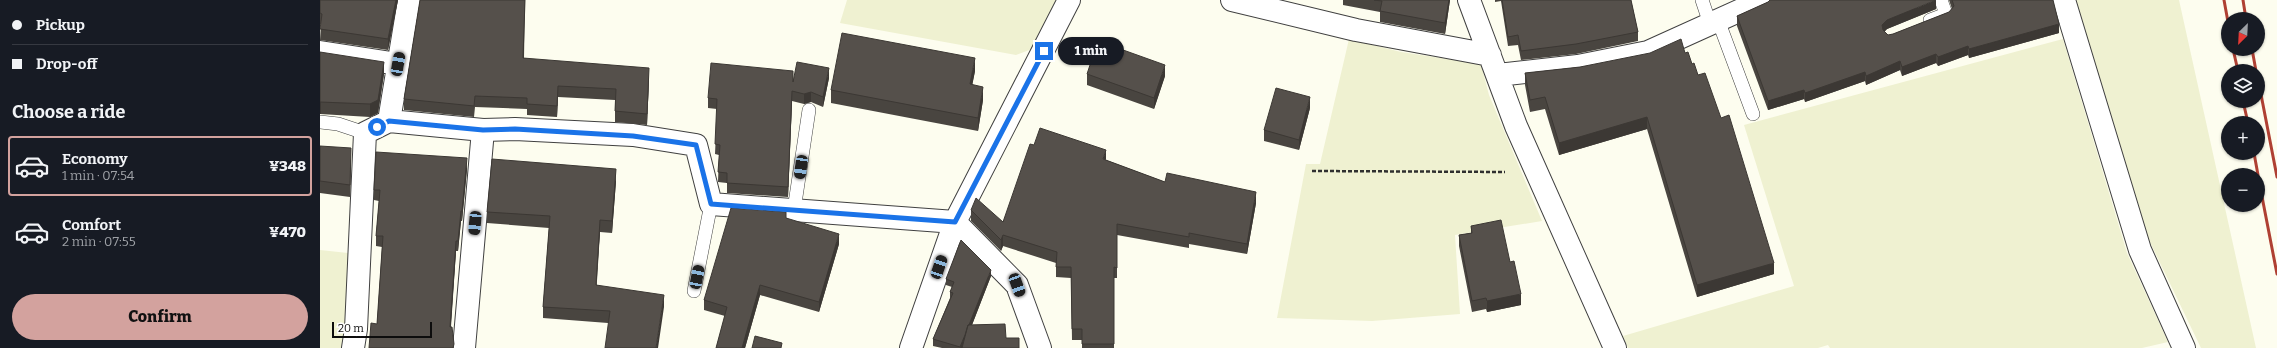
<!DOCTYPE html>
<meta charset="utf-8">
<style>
:root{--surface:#171b24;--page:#20242c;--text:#f1f3f6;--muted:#9ea1a6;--line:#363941;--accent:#d3a29e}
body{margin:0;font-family:Bitter,serif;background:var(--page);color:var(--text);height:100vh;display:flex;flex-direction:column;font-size:15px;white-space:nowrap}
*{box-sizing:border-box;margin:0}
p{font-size:13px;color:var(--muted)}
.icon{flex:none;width:22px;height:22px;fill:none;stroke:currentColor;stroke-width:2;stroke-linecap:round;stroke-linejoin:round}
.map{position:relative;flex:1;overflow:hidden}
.sheet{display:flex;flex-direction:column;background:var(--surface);width:320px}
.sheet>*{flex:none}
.guide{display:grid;align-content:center;height:88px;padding:0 12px;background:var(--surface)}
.needle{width:26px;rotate:204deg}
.controls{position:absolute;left:1901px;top:12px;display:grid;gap:8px}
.controls a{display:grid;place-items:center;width:44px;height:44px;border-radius:50%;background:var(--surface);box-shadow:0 1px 3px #0004;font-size:20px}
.scale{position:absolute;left:12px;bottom:10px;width:100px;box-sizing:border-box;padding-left:4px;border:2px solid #0d0d0d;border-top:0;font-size:11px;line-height:14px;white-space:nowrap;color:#0d0d0d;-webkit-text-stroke:3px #fff;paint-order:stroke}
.end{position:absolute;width:18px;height:18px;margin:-9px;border:5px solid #1a73e8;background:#fff;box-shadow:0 0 0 2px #fff}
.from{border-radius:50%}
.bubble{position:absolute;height:28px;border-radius:14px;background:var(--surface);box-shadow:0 1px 3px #0004;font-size:13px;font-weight:800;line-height:28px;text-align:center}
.car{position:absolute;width:12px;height:24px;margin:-12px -6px;border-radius:5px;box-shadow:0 0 3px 1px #0007;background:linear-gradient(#222 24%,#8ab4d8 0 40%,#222 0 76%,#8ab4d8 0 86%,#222 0)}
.guide b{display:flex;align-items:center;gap:14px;height:38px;font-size:15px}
.guide b+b{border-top:1px solid var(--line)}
.guide i{width:10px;height:10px;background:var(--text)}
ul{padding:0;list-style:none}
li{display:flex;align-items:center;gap:12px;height:60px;margin:0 8px 6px;padding:0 4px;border:2px solid transparent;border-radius:4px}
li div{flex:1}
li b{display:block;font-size:15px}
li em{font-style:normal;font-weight:800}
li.current{border-color:var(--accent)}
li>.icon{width:36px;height:36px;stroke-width:1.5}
h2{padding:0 12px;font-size:18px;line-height:48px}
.primary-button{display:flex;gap:8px;margin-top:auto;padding:8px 12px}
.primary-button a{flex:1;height:46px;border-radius:24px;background:var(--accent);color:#111;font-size:16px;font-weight:800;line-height:46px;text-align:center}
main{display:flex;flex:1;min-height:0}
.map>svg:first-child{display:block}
</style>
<main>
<section class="sheet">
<div class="guide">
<b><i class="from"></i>Pickup</b>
<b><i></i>Drop-off</b>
</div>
<h2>Choose a ride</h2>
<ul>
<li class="current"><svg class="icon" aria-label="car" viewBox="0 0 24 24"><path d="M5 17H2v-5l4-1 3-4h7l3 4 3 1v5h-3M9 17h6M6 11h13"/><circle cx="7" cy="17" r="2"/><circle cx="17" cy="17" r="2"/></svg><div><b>Economy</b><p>1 min · 07:54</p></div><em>¥348</em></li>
<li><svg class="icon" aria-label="car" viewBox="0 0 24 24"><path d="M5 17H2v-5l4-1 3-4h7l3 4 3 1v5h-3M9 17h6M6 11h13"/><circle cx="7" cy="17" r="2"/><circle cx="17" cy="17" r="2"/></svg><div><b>Comfort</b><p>2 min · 07:55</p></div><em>¥470</em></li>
</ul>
<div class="primary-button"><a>Confirm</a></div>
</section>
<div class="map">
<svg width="1957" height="348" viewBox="0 0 1957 348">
<rect width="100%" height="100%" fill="#fdfdef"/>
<path fill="#eff1d1" d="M527 0H738L712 49 696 55 520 23Z
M1752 0H1859L1936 348H1881L1828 238Z
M1029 39 1081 52 1161 64 1169 95 1222 221 1135 235 1140 314 1052 321 957 318 986 164H1000Z
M1743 39 1807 253 1848 342 1822 348H1510L1508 345 1498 348H1308L1303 336 1474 286 1424 125Z
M0 250 28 253V329L25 348H0Z"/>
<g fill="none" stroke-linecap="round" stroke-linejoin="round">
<g stroke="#404040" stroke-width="14">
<path id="lane" d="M1382 0 1390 24
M1398 20 1433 114
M1610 20 1626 14 1621 0
M0 122 18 124 45 133
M474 210 489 110
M374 291 391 204"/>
</g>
<g stroke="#404040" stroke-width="24">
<path id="street" d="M89 0 69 121 163 130 195 129 313 135 376 145 391 204 635 222 697 285 720 348
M912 0 1036 30 1170 55
M1149 0 1196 126 1295 348
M1744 0 1820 250 1864 348
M0 52 78 64
M1178 75 1258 66 1328 52 1443 0
M33 348 36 329 45 133 69 121
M144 348 163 130
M591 348 635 222 749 0"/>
</g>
<path stroke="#2f2f2f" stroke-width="2.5" stroke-dasharray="4 2" stroke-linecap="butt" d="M992 171 1185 172"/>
<use href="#lane" stroke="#fff" stroke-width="13"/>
<use href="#street" stroke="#fff" stroke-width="22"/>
<path stroke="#af4033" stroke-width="3" d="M1904 0 1908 22
M1923 0 1926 19
M1913 49 1918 71
M1932 49 1936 71
M1938 79 1957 177
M1923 101 1928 123
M1934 153 1938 175
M1938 176 1957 274"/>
</g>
<path fill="#494540" d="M0 0H78L68 50 0 40 1 24H0Z
M100 0H205L204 58 329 79 327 125 295 122V100L238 97 237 117 207 115V109L155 107 154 117 84 110V99Z
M1023 0H1130L1125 34 1060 22V12L1023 5Z
M1175 0H1311L1318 32V41L1256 54 1201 60 1198 45 1188 46 1181 1 1175 2Z
M1629 0H1733L1739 33 1649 58 1648 55 1618 66 1616 63 1582 76 1580 70 1546 85 1545 81 1485 102 1484 99 1448 110 1417 26V16L1448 2 1616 9 1567 29 1564 32 1568 35 1573 34 1629 12 1632 9Z
M0 52 64 74 58 113 50 117 0 114Z
M1365 53 1378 75 1454 274 1377 297 1327 129 1239 155 1225 109 1210 112 1205 85V73L1260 67Z
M655 71 652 85 663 100 658 131 511 103V90Z
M767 74 845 76 834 109 767 85Z
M509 78 503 107 491 102 484 104 472 101 468 197 407 193V183L398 182 399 155 395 154 397 109 388 108V98L473 79Z
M990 108 979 150 944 141V130Z
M714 145 786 160 845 182 936 203 927 254 869 244V248L797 235V278H794V348H762V340H752L751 278 736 277V263L683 246 681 251 651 221V210L683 222Z
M0 146 31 160 30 197 0 193Z
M147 169 142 221H141L138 251H136L131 327 134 348 57 324 62 247 56 246V236L59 201 54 200V190Z
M296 181 292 233 280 232 276 285 344 307 288 323 223 318V307L229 228 167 223V212Z
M466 218 519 244 499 312 440 295 425 348H396L405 316 384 310V300Z
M1151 226 1190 262 1201 305 1167 312 1166 309 1152 312 1139 246V235L1151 233Z
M671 276 652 325 686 338 699 348H622L613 346V339L630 298V292L632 287 626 285V279Z"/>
<path fill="#3c3834" d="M76 0H78L68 50V39Z
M1129 0H1130L1125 34V23Z
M1616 0V9L1567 29 1562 34V25L1567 20Z
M1739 24V33L1649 58V49Z
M1648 46V55L1618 66V57Z
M1616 54V63L1582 76V67Z
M655 58V71L650 97V84Z
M1580 61V70L1546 85V76Z
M64 62V74L58 113 50 117V104Z
M845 65V76L834 109V98Z
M329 68V79L327 125V114Z
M509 68V78L503 107V97Z
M1545 72V81L1485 102V93Z
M238 86V97L237 117V106Z
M663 87V100L658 131V118Z
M1484 90V99L1448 110V101Z
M472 91V101L468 197V187Z
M491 92V102L484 104V94Z
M990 97V108L979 150V140Z
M0 102H1V114H0Z
M1327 117V129L1239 155V143Z
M31 148V160L30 197V185Z
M786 150V160L783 159Z
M147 158V169L142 221V211Z
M296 169V181L292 233V221Z
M936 192V203L927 254V244Z
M141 211V221L138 251V241Z
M280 220V232L276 297V285Z
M519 234V244L499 312V302Z
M683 235V246L681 251V240Z
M136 241V251L130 337V327Z
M1454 263V274L1377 297V285Z
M671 270V276L643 348H640Z
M440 285V295L425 348H422Z
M1201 294V305L1167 312V301Z
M344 295V307L338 348H336Z"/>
<path fill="#55504b" stroke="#3c3834" d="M0 0H76L68 39 0 29 2 14 0 13Z
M100 0H205L203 58 329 68 327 114 295 111 296 89 238 86 237 106 207 104V98L155 96 154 106 84 99Z
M1054 0H1129L1125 23 1060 11 1062 1Z
M1182 0H1311L1318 32 1256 44 1201 51 1198 35 1188 37Z
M1450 0H1616L1567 20 1562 25 1563 30 1568 35 1573 34 1629 12 1634 6 1632 0H1733L1739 24 1649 49 1648 46 1618 57 1616 54 1582 67 1580 61 1546 76 1545 72 1485 93 1484 90 1448 101 1417 16 1448 2Z
M522 33 655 58 650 84 663 87 658 118 511 90Z
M1361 39 1365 53 1368 52 1372 64 1374 63 1378 75 1385 73 1401 118 1409 115 1454 263 1377 285 1327 117 1239 143 1225 97 1210 100 1205 73 1260 67 1330 53Z
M778 41 845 65 834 98 767 74Z
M0 52 64 62 58 100 50 104 0 102Z
M477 62 509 68 503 97 491 92 484 94 472 91 468 187 407 183V173L398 172 400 145 395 144 397 99 388 98 391 63 473 71V82Z
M956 88 990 97 979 140 944 130Z
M720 128 786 150 783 159 845 182 847 173 936 192 927 244 869 233V237L797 224V268L794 267V344H762V329H752L751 267H736L737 252 683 235 681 240 651 210 656 198 683 222 710 144 714 145Z
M0 146 31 148 30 185 0 181Z
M56 152 147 158 142 211H141L138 241H136L130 327H132L134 344 133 348H49L51 323 57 324 63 236H56L60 190H54Z
M172 159 296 169 292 221 280 220 276 285 344 295 336 348H285L290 311 223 307 230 216 167 212Z
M411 208 466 212V218L519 234 499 302 440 285 422 348H396L407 307 384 300Z
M1181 220 1190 262 1194 261 1201 294 1167 301 1166 298 1152 301 1139 235 1152 233 1151 226Z
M641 240 671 270 649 325H648L645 335 640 347 613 339 633 293 630 292 634 282 626 279Z
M685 324 686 338H699V348H642L648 325Z
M435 336 462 343 461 348H432Z"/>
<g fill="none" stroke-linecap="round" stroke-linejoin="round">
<path stroke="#1a73e8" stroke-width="5" d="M57 127 69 121 163 130 195 129 313 136 376 145 391 204 635 222 724 51"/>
</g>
</svg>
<div class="controls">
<a><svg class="needle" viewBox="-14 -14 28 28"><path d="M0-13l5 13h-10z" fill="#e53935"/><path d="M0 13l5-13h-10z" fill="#9ea1a6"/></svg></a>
<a><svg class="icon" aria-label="layers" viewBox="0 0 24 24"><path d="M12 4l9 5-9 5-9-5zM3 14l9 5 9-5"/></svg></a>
<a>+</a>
<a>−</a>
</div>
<div class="scale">20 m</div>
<i class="end from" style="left:57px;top:127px"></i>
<i class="end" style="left:724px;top:51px"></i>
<div class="bubble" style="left:738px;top:37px;width:66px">1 min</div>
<i class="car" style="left:78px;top:64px;rotate:10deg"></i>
<i class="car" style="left:481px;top:167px;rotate:188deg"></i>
<i class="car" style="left:155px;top:223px;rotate:185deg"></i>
<i class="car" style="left:619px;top:267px;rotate:19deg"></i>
<i class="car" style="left:377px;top:277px;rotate:11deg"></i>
<i class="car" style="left:697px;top:285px;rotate:160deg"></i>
</div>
</main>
